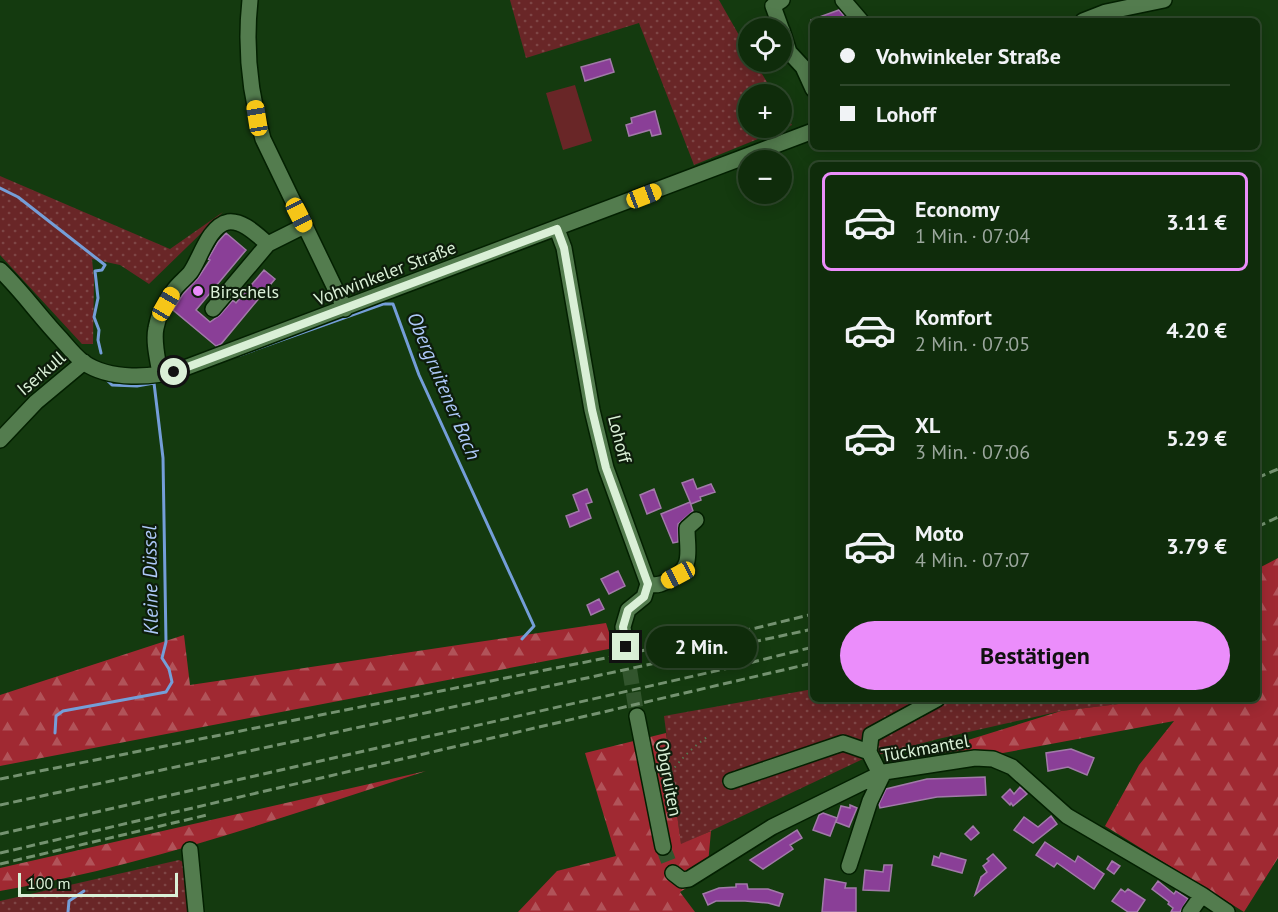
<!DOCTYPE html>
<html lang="de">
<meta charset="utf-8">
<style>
:root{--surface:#0f2c0b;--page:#1d3819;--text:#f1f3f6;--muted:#9ba79d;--line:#2f482c;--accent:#eb8dfb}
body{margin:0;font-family:"PT Sans",sans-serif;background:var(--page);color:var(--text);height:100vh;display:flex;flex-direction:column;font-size:22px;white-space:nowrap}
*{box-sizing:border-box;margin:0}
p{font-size:20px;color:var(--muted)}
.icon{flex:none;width:33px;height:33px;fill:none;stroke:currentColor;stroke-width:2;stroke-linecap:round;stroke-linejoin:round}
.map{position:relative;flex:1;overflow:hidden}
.sheet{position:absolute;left:810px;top:162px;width:450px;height:540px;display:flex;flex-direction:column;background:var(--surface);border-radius:9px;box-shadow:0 3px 15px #0003,0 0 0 2px var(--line)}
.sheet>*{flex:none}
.banner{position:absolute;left:810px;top:18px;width:450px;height:132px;border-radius:9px;box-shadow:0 3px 15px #0003,0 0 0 2px var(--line);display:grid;align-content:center;height:132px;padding:0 30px;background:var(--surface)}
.fabs{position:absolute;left:738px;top:18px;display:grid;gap:12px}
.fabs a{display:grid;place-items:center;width:54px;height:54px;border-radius:50%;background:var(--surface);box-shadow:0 3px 15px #0003,0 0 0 2px var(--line);font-size:30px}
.scale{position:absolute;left:18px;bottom:15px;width:160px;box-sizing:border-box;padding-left:6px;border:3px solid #daf0d7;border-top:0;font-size:16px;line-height:21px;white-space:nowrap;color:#daf0d7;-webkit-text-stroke:4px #0d1d0b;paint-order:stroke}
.end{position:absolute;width:27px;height:27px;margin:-14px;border:8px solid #daf0d7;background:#111;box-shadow:0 0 0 3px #111}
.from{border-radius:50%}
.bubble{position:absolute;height:42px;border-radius:21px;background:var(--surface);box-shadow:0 3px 15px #0003,0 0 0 2px var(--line);font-size:20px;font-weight:700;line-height:42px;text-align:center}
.car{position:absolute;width:18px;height:36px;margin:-18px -9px;border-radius:8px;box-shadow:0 0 4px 2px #0007;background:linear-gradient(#f5c518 24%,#345 0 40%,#f5c518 0 76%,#345 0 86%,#f5c518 0)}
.banner b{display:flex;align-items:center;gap:21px;height:57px;font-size:22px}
.banner b+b{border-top:2px solid var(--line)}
.banner i{width:15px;height:15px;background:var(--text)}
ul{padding:10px 0 0;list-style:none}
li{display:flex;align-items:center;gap:18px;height:99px;margin:0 12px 9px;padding:0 18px;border:3px solid transparent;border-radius:9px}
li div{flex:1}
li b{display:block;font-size:22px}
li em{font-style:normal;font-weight:700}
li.current{border-color:var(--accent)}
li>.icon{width:54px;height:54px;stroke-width:1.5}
.button{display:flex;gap:12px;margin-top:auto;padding:12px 30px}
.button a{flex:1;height:69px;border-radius:36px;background:var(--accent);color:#111;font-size:24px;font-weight:700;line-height:69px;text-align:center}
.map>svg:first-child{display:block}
</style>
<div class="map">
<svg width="1278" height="912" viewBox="0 0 1278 912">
<defs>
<pattern id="grass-dots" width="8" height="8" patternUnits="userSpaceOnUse" patternTransform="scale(1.5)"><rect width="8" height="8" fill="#692627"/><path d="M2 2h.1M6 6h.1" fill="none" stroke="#7e4646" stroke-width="1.8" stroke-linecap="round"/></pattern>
<pattern id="forest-firs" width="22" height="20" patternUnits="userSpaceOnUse" patternTransform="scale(1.5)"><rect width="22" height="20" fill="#a02932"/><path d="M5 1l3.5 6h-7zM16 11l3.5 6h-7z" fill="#b15359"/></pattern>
</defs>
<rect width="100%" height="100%" fill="#143a0f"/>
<path fill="url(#grass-dots)" d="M510 0H719L748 51V62H755L774 94H748V128H782V108L792 125 694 165 639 23 526 58Z
M0 176 170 249 223 212 149 284 120 265 92 259 94 279 93 344H82L0 255Z
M813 689V699H1135V702L1061 711 938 739 863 759 681 845 664 716Z
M179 860 187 864 191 912H0V901Z"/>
<path fill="url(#forest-firs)" d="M1278 558V858L1244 912 1105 826 1139 765 1174 721 1003 753 972 750 923 754 1061 711 1135 702V699H1257V569Z
M606 623 614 648 0 766V695L184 635 190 685Z
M666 733 681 844 711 831 707 875 680 892 695 912H518L557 871 616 856 585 753Z
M426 771C286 816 145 866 0 891V868Z"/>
<path fill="#692627" d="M575 85 592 141 563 150 546 93Z"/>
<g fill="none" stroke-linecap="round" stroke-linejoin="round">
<path stroke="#749ed8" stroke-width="3" d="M0 188 18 197 105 265 102 270 95 271 98 298 94 317 99 330 98 340 101 353
M240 355 383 304H393L419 375 534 626 522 639
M55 733 56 716 63 711 166 692 172 682 169 669 162 658 166 642 163 458 154 383 137 386 112 385 108 381
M68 912 69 901 84 891"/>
</g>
<path fill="#8a3f97" stroke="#a27aa9" stroke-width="1.5" d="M839 10 848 21H811V20Z
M610 59 614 72 585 81 581 67Z
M655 111 661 134 652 136 650 130 629 136 626 125 632 123 631 118Z
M226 233 246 250 196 310 210 322 220 315 233 300 236 303 264 270 275 279 221 344 216 346 173 310 183 294 198 278 210 260 208 259 218 242Z
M693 479 697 489 711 484 715 492 700 497 701 500 691 504 682 483Z
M587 489 592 502 586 504 591 518 570 527 566 516 579 511 573 495Z
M654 489 661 508 647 514 640 495Z
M690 502 693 511 678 524V542L673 543 661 514Z
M618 571 625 586 609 594 601 579Z
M599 599 604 609 591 615 587 605Z
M1071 749 1094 758 1087 775 1068 767 1048 771 1046 753Z
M985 777 986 795 937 797 880 808 879 804 886 789 927 779Z
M1020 787 1027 794 1013 806 1011 803 1010 805 1002 797 1010 789 1014 794Z
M850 805 857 808 849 827 836 822 841 806 850 808Z
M823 813 837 818 830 836 813 830 819 815Z
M1051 816 1057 824 1033 843 1014 830 1024 817 1038 827Z
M973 826 979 833 971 840 965 834Z
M797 830 802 838 790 845 793 849 763 869 750 860Z
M1045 842 1075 862 1078 856 1104 874 1094 889 1057 863 1054 867 1036 855Z
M941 853 966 860 962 873 932 865 934 856 939 858Z
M993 854 1006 868 975 895 981 877 987 872 983 866 989 861 987 859Z
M1112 861 1120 866 1114 874 1107 869Z
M884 865H892L889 891 863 890 865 870 883 872Z
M825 879 846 883 845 888H856V912H822Z
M1158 881 1174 894 1176 891 1188 899 1180 912H1171L1173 908 1168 904 1169 902 1152 889Z
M736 884H747L748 889H768L783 894 779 906 768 903 745 901H716L708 905 703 894 719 888 736 887Z
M1121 889 1125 892 1128 889 1145 900 1137 912H1128L1112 901Z"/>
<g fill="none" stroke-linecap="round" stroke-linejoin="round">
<path stroke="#32552d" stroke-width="15" stroke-dasharray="15 8" stroke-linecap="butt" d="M626 647 637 716
M663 847 673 873"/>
<g stroke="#032001" stroke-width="18">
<path id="minor" d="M250 0C245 46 250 95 263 139L345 309
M843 0 861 21
M1083 21 1106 12 1164 0
M781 28 773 6 782 0
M782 30 789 52 803 67 813 89
M557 229 564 248 592 410 606 468 648 584 644 597 628 610 623 627 626 647
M0 270C22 291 40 317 61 339 68 347 75 356 83 362 110 381 153 378 182 369L813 131
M213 309 268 244 304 226
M160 374C158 360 153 342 156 328 158 315 166 301 174 290 178 284 185 279 190 273 200 260 208 226 228 222 243 220 257 235 268 244
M0 440 36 402 84 362
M648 584C658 586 662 584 671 579 694 567 687 551 687 528L696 520
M637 716 663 847
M880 774 869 752 871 735 937 699
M731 781 843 743 869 752
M190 850 196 912
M849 866 870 801 884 772
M673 873 682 880 689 879 772 827 884 772 975 758 993 759 1012 767 1067 816 1202 895 1227 912
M1190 912 1202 895"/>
</g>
<path stroke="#577752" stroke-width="2" stroke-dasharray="1.5 4.5" stroke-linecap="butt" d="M664 782C677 763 689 750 707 737"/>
<use href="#minor" stroke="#537c4e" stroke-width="15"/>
<path stroke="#749270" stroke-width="3" stroke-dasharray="9 4.5" stroke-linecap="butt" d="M1257 478 1278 469
M1257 527 1278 517
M0 779 756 628 813 614
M0 805 813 629
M0 834 729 668 813 647
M0 853 813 663
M0 864 207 815"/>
</g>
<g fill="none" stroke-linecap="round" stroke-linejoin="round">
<path stroke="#daf0d7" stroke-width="8" d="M174 372 557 229 564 248 592 410 606 468 648 584 644 597 628 610 623 627 626 647"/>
</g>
<circle fill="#eb8dfb" stroke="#0d1d0b" stroke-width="2" cx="198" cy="291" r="6"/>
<g text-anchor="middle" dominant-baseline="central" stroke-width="4.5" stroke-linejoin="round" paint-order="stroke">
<g font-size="18" fill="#daf0d7" stroke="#0d1d0b">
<text transform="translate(385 273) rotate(-21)">Vohwinkeler Straße</text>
<text transform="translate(41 373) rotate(-41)">Iserkull</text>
<text transform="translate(620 439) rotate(76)">Lohoff</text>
<text transform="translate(925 748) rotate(-10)">Tückmantel</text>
<text transform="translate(669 778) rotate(79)">Obgruiten</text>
</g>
<g font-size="18" fill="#daf0d7" stroke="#0d1d0b" text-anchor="start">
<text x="210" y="291">Birschels</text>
</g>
<g font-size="20" font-style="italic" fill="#adc8f8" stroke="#0d1d0b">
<text transform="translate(444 386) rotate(67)">Obergruitener Bach</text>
<text transform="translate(150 580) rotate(-91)">Kleine Düssel</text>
</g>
</g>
</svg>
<div class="fabs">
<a><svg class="icon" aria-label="locate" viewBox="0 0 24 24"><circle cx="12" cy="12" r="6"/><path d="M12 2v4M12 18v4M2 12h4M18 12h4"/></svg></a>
<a>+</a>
<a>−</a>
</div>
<div class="scale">100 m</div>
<i class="end from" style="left:174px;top:372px"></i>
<i class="end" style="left:626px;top:647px"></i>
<div class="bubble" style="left:646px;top:626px;width:111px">2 Min.</div>
<i class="car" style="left:257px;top:118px;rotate:351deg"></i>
<i class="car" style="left:644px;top:196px;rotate:69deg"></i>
<i class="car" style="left:299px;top:215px;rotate:153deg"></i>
<i class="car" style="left:166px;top:304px;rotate:30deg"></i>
<i class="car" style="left:678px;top:575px;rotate:242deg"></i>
<div class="banner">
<b><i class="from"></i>Vohwinkeler Straße</b>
<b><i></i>Lohoff</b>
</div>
<section class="sheet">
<ul>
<li class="current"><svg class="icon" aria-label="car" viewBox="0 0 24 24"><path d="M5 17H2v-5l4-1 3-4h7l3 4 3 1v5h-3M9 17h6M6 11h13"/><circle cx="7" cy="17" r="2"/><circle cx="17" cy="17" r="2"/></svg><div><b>Economy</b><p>1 Min. · 07:04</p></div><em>3.11 €</em></li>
<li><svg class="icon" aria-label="car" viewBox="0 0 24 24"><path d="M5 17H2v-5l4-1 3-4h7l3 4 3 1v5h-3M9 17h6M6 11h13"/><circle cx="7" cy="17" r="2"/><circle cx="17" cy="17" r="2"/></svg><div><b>Komfort</b><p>2 Min. · 07:05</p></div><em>4.20 €</em></li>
<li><svg class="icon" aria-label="car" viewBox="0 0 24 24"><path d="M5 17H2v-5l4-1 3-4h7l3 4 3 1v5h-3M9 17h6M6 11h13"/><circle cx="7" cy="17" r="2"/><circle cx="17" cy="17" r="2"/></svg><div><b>XL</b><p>3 Min. · 07:06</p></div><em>5.29 €</em></li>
<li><svg class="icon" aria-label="car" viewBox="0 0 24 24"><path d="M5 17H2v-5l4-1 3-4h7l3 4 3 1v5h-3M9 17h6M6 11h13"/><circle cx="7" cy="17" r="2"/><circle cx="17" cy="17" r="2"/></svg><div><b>Moto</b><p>4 Min. · 07:07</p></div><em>3.79 €</em></li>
</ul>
<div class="button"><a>Bestätigen</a></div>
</section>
</div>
